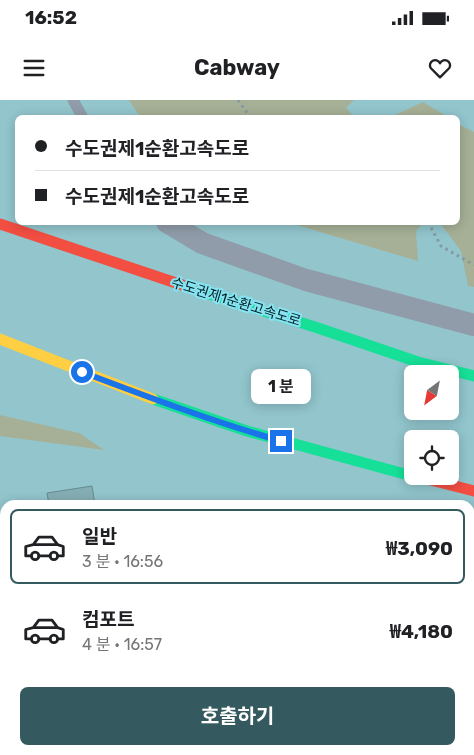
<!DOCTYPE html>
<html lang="ko">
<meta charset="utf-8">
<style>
:root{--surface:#fff;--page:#f2f2f2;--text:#202124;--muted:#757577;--line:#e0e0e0;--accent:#345a5f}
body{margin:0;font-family:Rubik,"Noto Sans KR",sans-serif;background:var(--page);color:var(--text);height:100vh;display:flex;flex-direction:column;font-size:19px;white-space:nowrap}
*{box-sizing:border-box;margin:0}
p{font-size:16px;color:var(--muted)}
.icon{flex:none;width:28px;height:28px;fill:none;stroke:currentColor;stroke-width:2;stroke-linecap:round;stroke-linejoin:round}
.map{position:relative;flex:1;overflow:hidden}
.side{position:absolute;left:0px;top:400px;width:475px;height:255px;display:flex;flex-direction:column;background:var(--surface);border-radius:15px 15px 0 0;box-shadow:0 2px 12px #0003}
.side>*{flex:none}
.top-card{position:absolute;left:15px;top:15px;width:445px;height:110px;border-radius:8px;box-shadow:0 2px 12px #0003;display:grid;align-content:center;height:110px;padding:0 20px;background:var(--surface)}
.needle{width:32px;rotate:212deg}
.fabs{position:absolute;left:404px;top:265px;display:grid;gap:10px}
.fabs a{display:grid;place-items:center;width:55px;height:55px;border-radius:8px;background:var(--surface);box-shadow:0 2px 12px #0003;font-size:25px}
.end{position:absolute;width:22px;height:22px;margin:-11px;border:6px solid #1a73e8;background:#fff;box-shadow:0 0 0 2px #fff}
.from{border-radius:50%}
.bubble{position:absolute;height:35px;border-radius:8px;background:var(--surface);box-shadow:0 2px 12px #0003;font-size:16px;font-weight:700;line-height:35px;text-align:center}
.top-card b{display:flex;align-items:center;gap:18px;height:48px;font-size:19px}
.top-card b+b{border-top:1px solid var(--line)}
.top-card i{width:12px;height:12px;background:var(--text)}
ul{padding:9px 0 0;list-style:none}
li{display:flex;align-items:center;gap:15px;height:75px;margin:0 10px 8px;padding:0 10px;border:2px solid transparent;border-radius:8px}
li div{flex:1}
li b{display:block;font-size:19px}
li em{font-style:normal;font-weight:700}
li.active{border-color:var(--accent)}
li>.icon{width:45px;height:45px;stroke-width:1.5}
.action{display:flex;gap:10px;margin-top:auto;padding:10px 20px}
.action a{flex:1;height:58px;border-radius:8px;background:var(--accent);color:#fff;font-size:20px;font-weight:700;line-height:58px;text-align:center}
.status{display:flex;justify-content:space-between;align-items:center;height:35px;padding:0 25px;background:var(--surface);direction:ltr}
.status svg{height:14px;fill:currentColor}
header{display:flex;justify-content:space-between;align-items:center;height:65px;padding:0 20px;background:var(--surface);font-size:22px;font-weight:700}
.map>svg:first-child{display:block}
</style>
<div class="status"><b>16:52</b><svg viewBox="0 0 49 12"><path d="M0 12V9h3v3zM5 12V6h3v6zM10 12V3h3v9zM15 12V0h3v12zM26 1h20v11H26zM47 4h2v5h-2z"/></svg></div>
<header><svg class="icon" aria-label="menu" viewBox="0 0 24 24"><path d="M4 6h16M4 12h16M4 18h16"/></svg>Cabway<svg class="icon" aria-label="heart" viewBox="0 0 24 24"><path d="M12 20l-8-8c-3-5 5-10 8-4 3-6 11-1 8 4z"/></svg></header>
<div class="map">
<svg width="474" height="655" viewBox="0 0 474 655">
<rect width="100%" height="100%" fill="#92c5cc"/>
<path fill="#a5b096" d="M129 0H354L346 8 354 17H140Z
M423 2 448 17H391Z
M458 24 474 32V187L468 186 461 151 440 123 458 122Z
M290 123H423L416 131 418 161Z
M0 315 79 333 104 350 0 336Z"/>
<path fill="#85aeb4" stroke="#658b90" d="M92 386 95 405H49L47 393Z
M0 484 5 491V564L0 557Z
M5 626V650H24L28 655H0V629Z
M65 650H113L116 655H69Z
M174 650H218V655H174Z"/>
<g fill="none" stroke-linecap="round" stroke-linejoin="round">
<path stroke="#8498a2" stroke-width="3" stroke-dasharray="2.5 4" stroke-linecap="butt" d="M238 0 251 18
M428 122 441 146 474 165"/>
<path stroke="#909ca9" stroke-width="11" d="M73 0 83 18
M0 464 5 472
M0 576 5 583
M0 597 5 593
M48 650 52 655
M135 650 138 655
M242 655 244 650"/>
<path stroke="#909ca9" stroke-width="22" d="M167 122 202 143 306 180 474 225"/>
<path stroke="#16e098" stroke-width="11" d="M203 192 315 227 418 262 474 276
M153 299 247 331 412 376"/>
<path stroke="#ffcf43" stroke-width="11" d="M0 239 153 299"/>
<path stroke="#f24e42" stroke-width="11" d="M0 124 203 192
M415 376 474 391"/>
</g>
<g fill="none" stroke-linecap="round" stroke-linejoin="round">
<path stroke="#1a73e8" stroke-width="6" d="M82 272C148 297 214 322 281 341"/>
</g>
<g text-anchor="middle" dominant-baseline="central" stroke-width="4" stroke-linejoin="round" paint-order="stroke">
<g font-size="14" fill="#022024" stroke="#86e4f2">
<text transform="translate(236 202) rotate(17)">수도권제1순환고속도로</text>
</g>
</g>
</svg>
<div class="fabs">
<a><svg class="needle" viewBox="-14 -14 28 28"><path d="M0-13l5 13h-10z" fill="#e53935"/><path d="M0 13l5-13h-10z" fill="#757577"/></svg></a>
<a><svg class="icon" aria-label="locate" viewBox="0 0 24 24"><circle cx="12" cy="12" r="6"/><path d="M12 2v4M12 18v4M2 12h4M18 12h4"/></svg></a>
</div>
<i class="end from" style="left:82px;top:272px"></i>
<i class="end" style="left:281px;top:341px"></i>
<div class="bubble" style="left:251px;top:269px;width:60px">1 분</div>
<div class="top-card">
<b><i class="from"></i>수도권제1순환고속도로</b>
<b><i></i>수도권제1순환고속도로</b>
</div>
<section class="side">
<ul>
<li class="active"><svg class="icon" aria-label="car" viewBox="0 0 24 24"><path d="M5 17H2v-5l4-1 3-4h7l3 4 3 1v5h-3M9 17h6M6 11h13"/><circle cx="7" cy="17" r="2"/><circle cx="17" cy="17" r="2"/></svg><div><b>일반</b><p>3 분 · 16:56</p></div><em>₩3,090</em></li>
<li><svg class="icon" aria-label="car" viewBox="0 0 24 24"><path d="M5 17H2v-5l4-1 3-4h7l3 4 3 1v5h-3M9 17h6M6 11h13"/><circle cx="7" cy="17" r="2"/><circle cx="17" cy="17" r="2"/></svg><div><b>컴포트</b><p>4 분 · 16:57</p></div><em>₩4,180</em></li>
</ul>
<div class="action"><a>호출하기</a></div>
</section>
</div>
